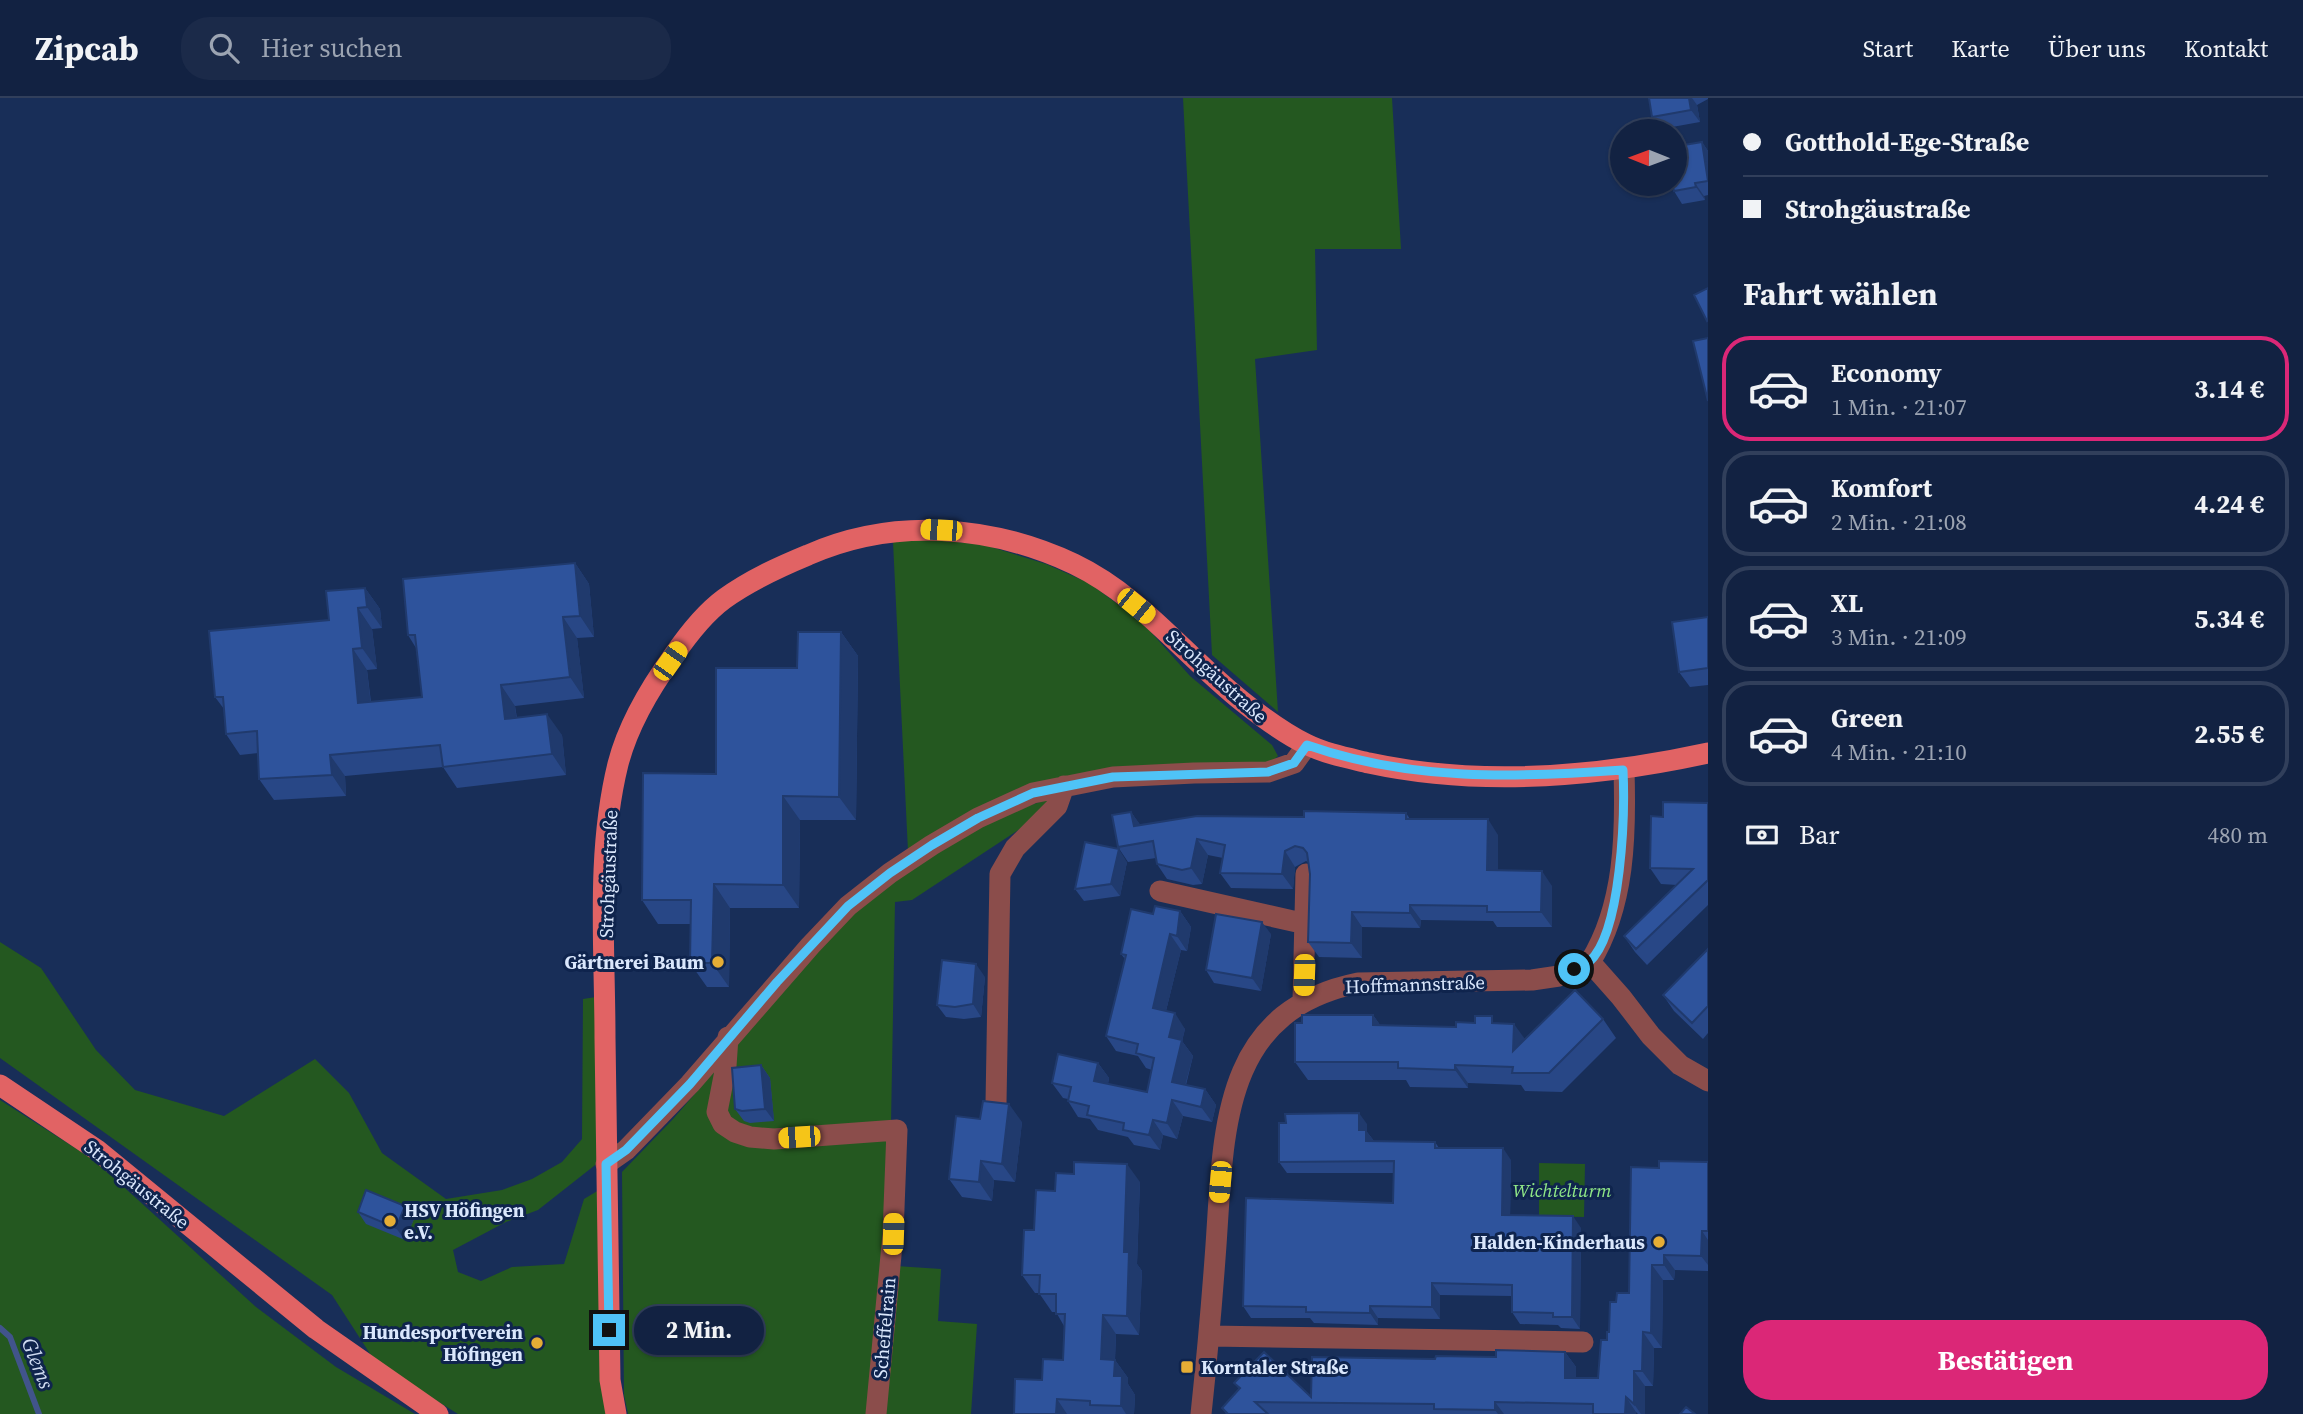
<!DOCTYPE html>
<html lang="de">
<meta charset="utf-8">
<style>
:root{--surface:#122242;--page:#1b2a49;--text:#f1f3f6;--muted:#9ca4b2;--line:#313f5b;--accent:#db2777}
body{margin:0;font-family:"Source Serif 4",serif;background:var(--page);color:var(--text);height:100vh;display:flex;flex-direction:column;font-size:26px;white-space:nowrap}
*{box-sizing:border-box;margin:0}
p{font-size:23px;color:var(--muted)}
.icon{flex:none;width:38px;height:38px;fill:none;stroke:currentColor;stroke-width:2;stroke-linecap:round;stroke-linejoin:round}
.map{position:relative;flex:1;overflow:hidden}
.drawer{display:flex;flex-direction:column;background:var(--surface);width:595px}
.drawer>*{flex:none}
.guide{display:grid;align-content:center;height:154px;padding:0 35px;background:var(--surface)}
.needle{width:46px;rotate:271deg}
.tools{position:absolute;left:1610px;top:21px;display:grid;gap:14px}
.tools a{display:grid;place-items:center;width:77px;height:77px;border-radius:50%;background:var(--surface);box-shadow:0 2px 5px #0004,0 0 0 2px var(--line);font-size:35px}
.end{position:absolute;width:32px;height:32px;margin:-16px;border:9px solid #4fc3f7;background:#111;box-shadow:0 0 0 4px #111}
.from{border-radius:50%}
.bubble{position:absolute;height:49px;border-radius:24px;background:var(--surface);box-shadow:0 2px 5px #0004,0 0 0 2px var(--line);font-size:23px;font-weight:700;line-height:49px;text-align:center}
.car{position:absolute;width:21px;height:42px;margin:-21px -10px;border-radius:9px;box-shadow:0 0 5px 2px #0007;background:linear-gradient(#f5c518 24%,#345 0 40%,#f5c518 0 76%,#345 0 86%,#f5c518 0)}
.guide b{display:flex;align-items:center;gap:24px;height:66px;font-size:26px}
.guide b+b{border-top:2px solid var(--line)}
.guide i{width:18px;height:18px;background:var(--text)}
ul{padding:0;list-style:none}
li{display:flex;align-items:center;gap:21px;height:105px;margin:0 14px 10px;padding:0 21px;border:4px solid var(--line);border-radius:28px}
li div{flex:1}
li b{display:block;font-size:26px}
li em{font-style:normal;font-weight:700}
li.selected{border-color:var(--accent)}
li>.icon{width:63px;height:63px;stroke-width:1.5}
h2{padding:0 35px;font-size:32px;line-height:84px}
.pay{display:flex;align-items:center;gap:18px;height:77px;padding:0 35px;font-size:26px}
.pay p{margin-inline-start:auto}
.cta{display:flex;gap:14px;margin-top:auto;padding:14px 35px}
.cta a{flex:1;height:80px;border-radius:28px;background:var(--accent);color:#fff;font-size:28px;font-weight:700;line-height:80px;text-align:center}
header{display:flex;align-items:center;gap:42px;box-sizing:border-box;height:98px;padding:0 35px;background:var(--surface);border-bottom:2px solid var(--line)}
header strong{font-size:33px}
nav{display:flex;gap:38px;margin-inline-start:auto;font-size:24px}
.search{width:490px;height:63px;background:var(--page);display:flex;align-items:center;gap:18px;box-sizing:border-box;padding:0 24px;border-radius:28px;color:var(--muted);font-size:26px}
main{display:flex;flex:1;min-height:0}
.map>svg:first-child{display:block}
</style>
<header>
<strong>Zipcab</strong>
<div class="search"><svg class="icon" aria-label="search" viewBox="0 0 24 24"><circle cx="10" cy="10" r="6"/><path d="M15 15l6 6"/></svg>Hier suchen</div>
<nav><a>Start</a><a>Karte</a><a>Über uns</a><a>Kontakt</a></nav>
</header>
<main>
<div class="map">
<svg width="1708" height="1316" viewBox="0 0 1708 1316">
<rect width="100%" height="100%" fill="#182e58"/>
<path fill="#245820" d="M1183 0H1392L1401 151H1315L1317 252 1255 261 1278 614 1212 557Z
M928 441 985 447 1046 466 1089 485 1142 524 1190 578 1272 647 1278 658 1268 667 1094 675 908 753 893 444Z
M1049 701 1038 719 912 802 895 804 891 1026 896 1168 941 1171 938 1223 977 1226 971 1316H628L624 1297 622 1074 674 1020 805 868 855 814 892 783 976 725Z
M0 844 41 870 96 952 135 992 224 1018 315 961 349 995 382 1055 446 1101 502 1092 532 1081 562 1064 582 1041 583 901 596 899 599 1064 538 1112 506 1124 453 1152 458 1174 481 1183 512 1169 564 1166 584 1101 599 1092 608 1316H458L376 1265 332 1197 0 960Z
M0 1002 94 1062 256 1209 336 1269 415 1316H0Z
M1539 1065 1585 1066 1584 1119 1539 1118Z"/>
<g fill="none" stroke-linecap="round" stroke-linejoin="round">
<path stroke="#41548b" stroke-width="6" d="M0 1230 10 1239 39 1316"/>
<path stroke="#8b4d4b" stroke-width="21" d="M1160 793 1306 826
M1590 864C1625 808 1626 736 1624 672
M1590 864 1621 899 1651 938 1680 967 1708 983
M1303 903 1306 776
M728 939 726 968 717 1014 723 1026 735 1034 750 1039 774 1041 897 1032 893 1136 876 1316
M996 1005 1000 776 1015 750 1057 708 1064 688
M606 1066 626 1052 690 986 810 848 848 808 890 775 932 747 978 720 1033 695 1113 679 1194 675 1268 674 1294 665 1307 647
M1210 1238 1583 1244
M1201 1316C1207 1260 1212 1203 1216 1147 1224 1032 1221 913 1358 885L1532 882 1559 878 1590 864"/>
<path stroke="#e16364" stroke-width="21" d="M0 987 97 1052 316 1231 438 1316
M616 1316 610 1282C608 1168 606 1054 605 940 605 850 596 755 618 666 628 627 650 590 674 557 687 538 705 515 724 501 750 482 779 469 808 457 894 419 991 427 1074 466 1141 498 1186 559 1243 604 1262 619 1283 635 1306 646 1326 656 1348 660 1369 665 1480 689 1598 679 1708 655"/>
</g>
<path fill="#284786" d="M1649 0H1708V1L1697 7 1700 24 1661 31 1652 19Z
M1702 44 1708 53V97L1704 98 1705 102 1682 106 1674 93 1679 53Z
M575 465 589 486 594 539 577 540 584 600 515 608 517 620 562 637 566 677 457 690 443 669 345 678 346 698 274 702 259 681 258 655 240 657 226 636 224 611 215 599 329 522 365 490 380 511 382 530 372 531 377 571 367 572 371 604 422 599 416 550 408 537Z
M1708 519V587L1690 589 1679 574Z
M841 534 858 558 856 722H800L799 810H730L729 889H707L690 865 691 826H658L642 802 716 676Z
M1708 705V807L1647 867 1635 854 1624 838 1677 787 1661 786 1650 770 1663 719Z
M1131 714 1140 727 1406 715 1410 721 1498 737V772L1552 788V829H1497L1493 823 1421 822 1420 830 1362 829V860L1319 859 1308 844 1310 776 1308 764 1306 763 1295 769 1293 791 1231 790 1220 775 1223 760 1208 757 1202 786 1193 787 1167 781 1157 766 1156 760 1128 764 1118 749Z
M1127 764 1120 798 1084 803 1075 791Z
M1180 813 1191 829 1187 853 1181 852 1166 913 1185 931 1182 943 1193 958 1186 987 1205 991 1216 1007 1212 1024 1183 1018 1177 1041 1163 1037 1160 1052 1134 1047 1128 1039 1098 1032 1090 1021 1078 1019 1068 1003V1001L1063 1000 1052 985 1098 965 1109 980 1108 986 1147 994 1152 972 1146 970 1138 958 1116 953 1106 938 1125 861 1121 856 1153 816Z
M1271 836 1261 893 1214 885 1206 872Z
M1708 851V935L1703 941 1674 913 1663 897Z
M985 879 981 919 964 921 946 919 937 907Z
M1373 917 1380 927 1456 929 1496 925 1525 941 1603 921 1616 940 1562 994 1525 993 1521 987 1468 985V990L1410 989 1406 982H1308L1295 964 1302 925Z
M761 967 770 980 774 1023 750 1025 744 1023 735 1011Z
M980 1021 1022 1024 1015 1084 994 1082 992 1103 962 1099 949 1081Z
M1367 1026V1034L1374 1043 1435 1044 1439 1050 1511 1062 1510 1117 1581 1130 1580 1231 1561 1230 1558 1227 1520 1226 1512 1214V1198L1440 1197V1221L1378 1220V1227L1314 1225 1310 1220H1251L1243 1208 1393 1105V1075H1287L1279 1064Z
M1708 1064V1173L1675 1172 1674 1182H1663L1662 1250H1654L1653 1288H1645V1316H1638L1636 1314V1316H1226L1222 1310 1239 1291 1234 1285 1311 1299 1435 1261 1496 1259 1565 1254 1576 1269V1280H1598L1616 1204 1629 1195 1659 1070Z
M1074 1076 1140 1084 1137 1166 1142 1173 1139 1237 1116 1236 1115 1262 1128 1280V1286L1135 1297 1134 1316H1014L1042 1282 1063 1262 1064 1228 1056 1214H1052L1039 1195H1035L1022 1177 1034 1132 1055 1093Z
M358 1114 414 1121 405 1142 366 1126Z"/>
<path fill="#203a6d" d="M1689 0H1692L1697 7 1700 24 1691 12Z
M1702 44 1708 53V79Z
M1695 85 1704 98 1705 102 1696 89Z
M575 465 589 486 594 539 580 518Z
M365 490 380 511 382 530 367 509Z
M358 510 372 531 377 571 362 550Z
M563 519 577 540 584 600 570 579Z
M841 534 858 558 856 722 839 699Z
M353 551 367 572 373 626 358 605Z
M501 587 515 608 519 642 505 621Z
M547 616 562 637 566 677 552 656Z
M330 657 345 678 346 698 332 677Z
M783 698 800 722 799 810 783 787Z
M1131 714 1142 729 1134 728Z
M1488 721 1498 737V787L1487 772Z
M1197 741 1208 757 1202 786 1191 770Z
M1119 751 1127 764 1120 798 1111 786Z
M1285 753 1295 769 1293 791 1282 776Z
M1542 773 1552 788V829L1541 814Z
M714 786 730 810 729 889 712 865Z
M1410 807 1421 822 1420 830 1410 815Z
M1180 813 1191 829 1187 853 1177 838Z
M1352 814 1362 829V860L1351 845Z
M1262 824 1271 836 1261 893 1252 880Z
M1170 836 1181 852 1163 925 1153 910Z
M976 866 985 879 981 919 973 906Z
M1175 915 1185 931 1182 943 1193 958 1182 999 1172 984 1169 939Z
M1373 917 1386 935 1373 927Z
M1514 926 1527 944 1513 953Z
M1098 965 1109 980 1105 998 1094 983Z
M761 967 770 980 774 1023 765 1011Z
M1455 967 1468 985V990L1455 972Z
M1205 991 1216 1007 1212 1024 1201 1009Z
M1172 1002 1183 1018 1177 1041 1167 1025Z
M1009 1006 1022 1024 1015 1084 1002 1066Z
M1359 1015 1367 1026V1034L1374 1043V1055L1359 1032Z
M1153 1022 1163 1037 1160 1052 1149 1037Z
M1503 1050 1511 1062 1510 1129 1502 1117Z
M981 1063 994 1082 992 1103 979 1084Z
M1127 1066 1140 1084 1137 1166 1142 1173 1139 1237 1127 1218 1124 1154Z
M405 1108 414 1121 405 1142 396 1130Z
M1573 1118 1581 1130 1580 1231 1572 1219Z
M1702 1133 1708 1142V1167L1701 1158Z
M1664 1157 1675 1172 1674 1182 1664 1167Z
M1652 1167 1663 1182 1662 1250 1651 1235Z
M1432 1185 1440 1197V1221L1432 1209Z
M1370 1208 1378 1220V1227L1370 1215Z
M1103 1217 1116 1236 1114 1279 1101 1261Z
M1643 1234 1654 1250 1653 1288 1642 1273Z
M1565 1254 1576 1269V1295L1565 1280Z
M1115 1262 1128 1280V1286L1135 1297 1134 1316H1126L1121 1308 1114 1278Z
M1634 1273 1645 1288V1316H1641L1634 1306Z
M1626 1299 1636 1314V1316H1625Z
M1057 1301 1067 1316H1056Z
M1495 1304 1504 1316H1498L1495 1312Z"/>
<path fill="#2e539c" stroke="#203a6d" stroke-width="2" d="M1649 0H1689L1691 12 1652 19Z
M1702 44 1708 83 1695 85 1696 89 1674 93 1672 86H1675V54L1679 53 1678 48Z
M1708 190V222L1707 223 1694 197Z
M1708 240V303L1693 243Z
M575 465 580 518 563 519 570 579 501 587 505 621 547 616 552 656 443 669 440 647 330 657 332 677 259 681 257 633 226 636 223 599H215L209 533 329 522 326 493 365 490 367 509 358 510 362 550 353 551 358 605 422 599 415 537H408L403 481Z
M1708 519V570L1679 574 1672 524Z
M798 534H841L839 699 783 698V787L714 786 712 865H690L691 802H642L643 675 716 676V570H797Z
M1663 704 1708 705V782L1636 851 1624 838 1693 771 1650 770 1651 718 1663 719Z
M1304 713 1406 715V721H1488L1487 772 1542 773 1541 814H1487V808L1410 807V815L1352 814 1351 845 1308 844 1310 776 1307 755 1303 750 1295 748 1285 753 1282 776 1220 775 1225 747 1197 741 1191 770 1182 772 1157 766 1153 743 1118 749 1112 717 1131 714 1134 728 1197 718 1304 719Z
M1085 744 1119 751 1111 786 1075 791Z
M1155 808 1180 813 1177 838 1170 836 1153 910 1175 915 1169 939 1182 942 1172 984 1205 991 1201 1009 1172 1002 1167 1025 1153 1022 1149 1037 1123 1032 1124 1025 1087 1017 1089 1008 1068 1003 1071 989 1052 985 1058 956 1098 965 1094 983 1147 994 1154 960 1136 955 1138 946 1106 938 1126 857 1121 856 1131 811 1153 816Z
M1216 816 1262 824 1252 880 1206 872Z
M1708 851V908L1692 925 1663 897Z
M942 862 976 866 973 906 955 909 937 907Z
M1575 892 1603 921 1549 975H1512L1513 969 1455 967V972L1398 970V964H1295V925H1302V917H1373V927L1456 929V924L1475 925V918H1492V925L1514 926 1513 953Z
M761 967 765 1011 742 1013 735 1011 732 970Z
M983 1003 1009 1006 1002 1066 981 1063 979 1084 949 1081 956 1018 980 1021Z
M1359 1015V1032H1366V1043L1435 1044V1050H1503L1502 1117 1573 1118 1572 1219H1553V1215L1512 1214V1187L1432 1185V1209L1370 1208V1215L1306 1214V1209L1243 1208 1246 1100 1393 1105 1394 1063 1279 1064V1025H1286L1285 1016Z
M1659 1063 1708 1064V1133H1702L1701 1158 1664 1157V1167H1652L1651 1235 1643 1234 1642 1273H1634V1306L1626 1299 1625 1316H1593V1306L1495 1304V1312L1434 1311V1306L1255 1304 1268 1316H1228L1222 1310 1240 1290 1234 1285 1264 1254 1311 1299 1312 1259 1435 1261 1436 1258 1496 1259V1252L1565 1254V1280H1598L1601 1242H1607V1234H1609L1610 1204H1616L1617 1195H1629L1631 1069 1659 1070Z
M1074 1064 1127 1066 1124 1154H1129L1127 1218 1103 1217 1101 1261 1115 1262 1114 1278H1122L1121 1308 1090 1307V1303L1057 1301 1056 1316H1014L1015 1281 1042 1282 1043 1261 1063 1262 1065 1216H1056V1196H1039L1040 1177H1022L1024 1132H1034L1036 1092 1055 1093 1056 1075 1074 1076Z
M366 1092 405 1108 396 1130 358 1114Z
M1686 1309 1695 1316H1680Z"/>
<g fill="none" stroke-linecap="round" stroke-linejoin="round">
<path stroke="#4fc3f7" stroke-width="9" d="M609 1232 606 1066 626 1052 690 986 777 884 848 808 890 775 932 747 978 720 1033 695 1113 679 1268 674 1294 665 1307 647C1409 683 1516 680 1623 672 1625 714 1622 835 1589 864 1586 867 1579 869 1574 871"/>
</g>
<g fill="#e5ad35" stroke="#0f244d" stroke-width="2.5">
<circle cx="718" cy="864" r="7"/>
<circle cx="390" cy="1123" r="7"/>
<circle cx="1659" cy="1144" r="7"/>
<circle cx="537" cy="1245" r="7"/>
<rect x="1180" y="1262" width="14" height="14" rx="3.5"/>
</g>
<g text-anchor="middle" dominant-baseline="central" stroke-width="6" stroke-linejoin="round" paint-order="stroke">
<g font-size="19" fill="#dae7fc" stroke="#0f244d">
<text transform="translate(1217 578) rotate(42)">Strohgäustraße</text>
<text transform="translate(608 776) rotate(-88)">Strohgäustraße</text>
<text transform="translate(1415 886) rotate(-2)">Hoffmannstraße</text>
<text transform="translate(137 1086) rotate(39)">Strohgäustraße</text>
<text transform="translate(884 1230) rotate(-85)">Scheffelrain</text>
</g>
<g font-size="19" font-weight="bold" fill="#dae7fc" stroke="#0f244d" text-anchor="end">
<text x="704" y="864">Gärtnerei Baum</text>
<text x="404" y="1112" text-anchor="start">HSV Höfingen<tspan x="404" dy="22">e.V.</tspan></text>
<text x="1645" y="1144">Halden-Kinderhaus</text>
<text x="523" y="1234">Hundesportverein<tspan x="523" dy="22">Höfingen</tspan></text>
<text x="1201" y="1269" text-anchor="start">Korntaler Straße</text>
</g>
<g font-size="19" font-style="italic" fill="#90e887" stroke="#0f244d">
<text x="1562" y="1092">Wichtelturm</text>
</g>
<g font-size="21" font-style="italic" fill="#cfdbf0" stroke="#0f244d">
<text transform="translate(38 1265) rotate(68)">Glems</text>
</g>
</g>
</svg>
<div class="tools">
<a><svg class="needle" viewBox="-14 -14 28 28"><path d="M0-13l5 13h-10z" fill="#e53935"/><path d="M0 13l5-13h-10z" fill="#9ca4b2"/></svg></a>
</div>
<i class="end from" style="left:1574px;top:871px"></i>
<i class="end" style="left:609px;top:1232px"></i>
<div class="bubble" style="left:634px;top:1208px;width:130px">2 Min.</div>
<i class="car" style="left:941px;top:432px;rotate:273deg"></i>
<i class="car" style="left:1136px;top:508px;rotate:129deg"></i>
<i class="car" style="left:670px;top:563px;rotate:35deg"></i>
<i class="car" style="left:1304px;top:877px;rotate:182deg"></i>
<i class="car" style="left:799px;top:1039px;rotate:266deg"></i>
<i class="car" style="left:1220px;top:1084px;rotate:185deg"></i>
<i class="car" style="left:893px;top:1136px;rotate:2deg"></i>
</div>
<section class="drawer">
<div class="guide">
<b><i class="from"></i>Gotthold-Ege-Straße</b>
<b><i></i>Strohgäustraße</b>
</div>
<h2>Fahrt wählen</h2>
<ul>
<li class="selected"><svg class="icon" aria-label="car" viewBox="0 0 24 24"><path d="M5 17H2v-5l4-1 3-4h7l3 4 3 1v5h-3M9 17h6M6 11h13"/><circle cx="7" cy="17" r="2"/><circle cx="17" cy="17" r="2"/></svg><div><b>Economy</b><p>1 Min. · 21:07</p></div><em>3.14 €</em></li>
<li><svg class="icon" aria-label="car" viewBox="0 0 24 24"><path d="M5 17H2v-5l4-1 3-4h7l3 4 3 1v5h-3M9 17h6M6 11h13"/><circle cx="7" cy="17" r="2"/><circle cx="17" cy="17" r="2"/></svg><div><b>Komfort</b><p>2 Min. · 21:08</p></div><em>4.24 €</em></li>
<li><svg class="icon" aria-label="car" viewBox="0 0 24 24"><path d="M5 17H2v-5l4-1 3-4h7l3 4 3 1v5h-3M9 17h6M6 11h13"/><circle cx="7" cy="17" r="2"/><circle cx="17" cy="17" r="2"/></svg><div><b>XL</b><p>3 Min. · 21:09</p></div><em>5.34 €</em></li>
<li><svg class="icon" aria-label="car" viewBox="0 0 24 24"><path d="M5 17H2v-5l4-1 3-4h7l3 4 3 1v5h-3M9 17h6M6 11h13"/><circle cx="7" cy="17" r="2"/><circle cx="17" cy="17" r="2"/></svg><div><b>Green</b><p>4 Min. · 21:10</p></div><em>2.55 €</em></li>
</ul>
<div class="pay"><svg class="icon" aria-label="cash" viewBox="0 0 24 24"><path d="M3 7h18v10H3z"/><circle cx="12" cy="12" r="2"/></svg>Bar<p>480 m</p></div>
<div class="cta"><a>Bestätigen</a></div>
</section>
</main>
